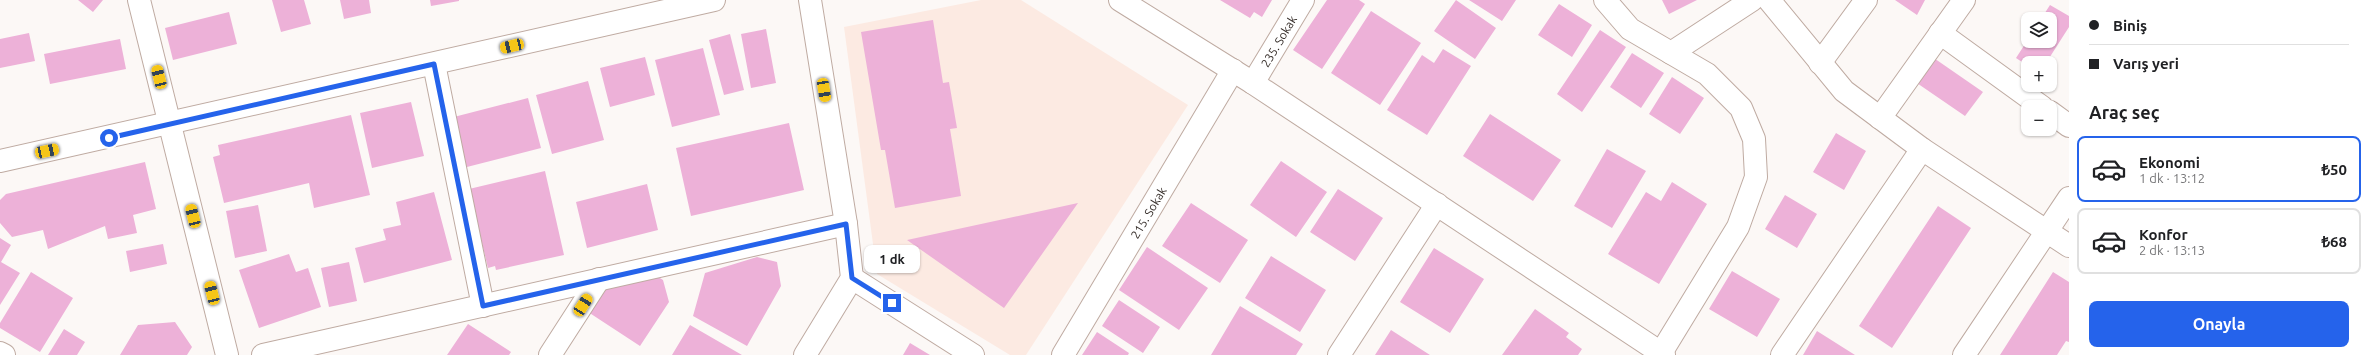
<!DOCTYPE html>
<html lang="tr">
<meta charset="utf-8">
<style>
:root{--surface:#fff;--page:#f2f2f2;--text:#202124;--muted:#757577;--line:#e0e0e0;--accent:#2563eb}
body{margin:0;font-family:Ubuntu,sans-serif;background:var(--page);color:var(--text);height:100vh;display:flex;flex-direction:column;font-size:15px;white-space:nowrap}
*{box-sizing:border-box;margin:0}
p{font-size:13px;color:var(--muted)}
.icon{flex:none;width:22px;height:22px;fill:none;stroke:currentColor;stroke-width:2;stroke-linecap:round;stroke-linejoin:round}
.map{position:relative;flex:1;overflow:hidden}
.side{display:flex;flex-direction:column;background:var(--surface);width:300px}
.side>*{flex:none}
.banner{display:grid;align-content:center;height:88px;padding:0 20px;background:var(--surface)}
.fabs{position:absolute;left:2021px;top:12px;display:grid;gap:8px}
.fabs a{display:grid;place-items:center;width:36px;height:36px;border-radius:8px;background:var(--surface);box-shadow:0 1px 3px #0004;font-size:20px}
.end{position:absolute;width:18px;height:18px;margin:-9px;border:5px solid #2563eb;background:#fff;box-shadow:0 0 0 2px #fff}
.from{border-radius:50%}
.bubble{position:absolute;height:28px;border-radius:8px;background:var(--surface);box-shadow:0 1px 3px #0004;font-size:13px;font-weight:600;line-height:28px;text-align:center}
.car{position:absolute;width:12px;height:24px;margin:-12px -6px;border-radius:5px;box-shadow:0 0 3px 1px #0007;background:linear-gradient(#f5c518 24%,#345 0 40%,#f5c518 0 76%,#345 0 86%,#f5c518 0)}
.banner b{display:flex;align-items:center;gap:14px;height:38px;font-size:15px}
.banner b+b{border-top:1px solid var(--line)}
.banner i{width:10px;height:10px;background:var(--text)}
ul{padding:0;list-style:none}
li{display:flex;align-items:center;gap:12px;height:66px;margin:0 8px 6px;padding:0 12px;border:2px solid var(--line);border-radius:8px}
li div{flex:1}
li b{display:block;font-size:15px}
li em{font-style:normal;font-weight:600}
li.active{border-color:var(--accent)}
li>.icon{width:36px;height:36px;stroke-width:1.5}
h2{padding:0 20px;font-size:18px;line-height:48px}
.button{display:flex;gap:8px;margin-top:auto;padding:8px 20px}
.button a{flex:1;height:46px;border-radius:8px;background:var(--accent);color:#fff;font-size:16px;font-weight:600;line-height:46px;text-align:center}
main{display:flex;flex:1;min-height:0}
.map>svg:first-child{display:block}
</style>
<main>
<div class="map">
<svg width="2069" height="355" viewBox="0 0 2069 355">
<rect width="100%" height="100%" fill="#fcf8f6"/>
<path fill="#fceae2" d="M981 0H1021L1188 105 1026 355H1010L877 274 844 27Z"/>
<path fill="#edb1d8" d="M78 0H103L93 12Z
M272 0H304L311 24 281 32Z
M340 0H369L371 13 344 19Z
M430 0H459V1L431 6Z
M1220 0H1272L1262 17 1254 12 1250 18Z
M1327 0H1359L1365 4 1322 69 1293 50Z
M1456 0 1496 28 1475 59 1434 31Z
M1469 0H1516L1502 21Z
M1662 0H1697L1669 14Z
M1895 0H1925L1917 15Z
M1559 4 1592 25 1572 57 1538 35Z
M2050 5 2069 16V27L2046 63H2028V66L2016 58 2027 41H2050V19H2041Z
M1371 11 1421 43 1380 105 1331 73Z
M229 12 237 44 173 60 165 28Z
M933 20 943 83 949 82 957 128 950 129 961 196 895 208 885 150H881L861 32Z
M766 29 776 83 751 88 741 34Z
M1600 30 1626 47 1582 112 1557 94Z
M29 33 35 61 0 68V39Z
M730 34 744 90 724 95 709 40Z
M120 39 126 69 50 84 44 54Z
M703 48 720 115 672 127 655 60Z
M1443 49 1471 66 1427 135 1387 110 1422 55 1434 63Z
M1632 53 1664 73 1641 108 1610 87Z
M1928 54 1983 92 1965 116 1911 79Z
M645 57 655 95 610 107 600 68Z
M1672 77 1704 98 1680 134 1649 114Z
M588 81 604 140 552 154 536 95Z
M528 98 541 148 463 168 450 118Z
M411 102 424 156 372 168 360 113Z
M1490 114 1561 160 1533 201 1463 156Z
M351 115 370 195 314 208 309 183 224 203 213 157 220 155 218 145Z
M789 123 804 190 691 216 676 148Z
M1836 133 1866 151 1844 190 1813 172Z
M1607 149 1646 171 1612 228 1574 206Z
M1281 161 1327 192 1296 237 1250 205Z
M145 162 156 209 133 215 137 233 108 239 105 226 48 249 43 230 12 237 0 223V200L6 194Z
M545 171 564 255 496 270 495 266 488 268 469 189Z
M1672 182 1707 204 1659 284 1608 254 1646 192 1661 201Z
M647 184 658 230 587 248 576 202Z
M1338 189 1383 218 1355 261 1310 232Z
M434 192 452 260 364 283 355 248 386 240 383 229 401 225 396 202Z
M1785 195 1817 214 1797 248 1765 229Z
M1078 203 1004 308 907 240Z
M1191 203 1248 240 1220 283 1162 246Z
M258 205 267 251 235 258 226 211Z
M1938 206 1971 228 1892 348 1859 326Z
M0 238 11 245 1 262 20 273 0 305Z
M163 244 167 264 130 272 126 251Z
M1147 247 1208 288 1179 330 1119 290Z
M1434 248 1484 279 1450 333 1400 302Z
M289 254 296 272 308 268 321 307 259 328 239 270Z
M1271 256 1326 290 1300 332 1245 298Z
M757 257 777 262 781 286 747 346 693 316 705 273Z
M349 262 357 301 329 307 321 268Z
M649 271 663 280 669 302 640 346 585 310 605 279Z
M1732 271 1780 299 1757 337 1709 309Z
M31 272 73 298 40 352 0 328V323Z
M2053 272 2069 282V342L2066 341 2057 355H2000Z
M1119 300 1160 327 1143 353 1102 326Z
M1240 306 1303 344 1296 355H1211Z
M1535 309 1569 333 1566 337 1582 349 1578 355H1502Z
M175 322 192 347 187 355H120L138 325Z
M468 324 511 352 509 355H447Z
M690 325 742 355H672Z
M64 329 85 342 77 355H48Z
M1391 330 1430 355H1375Z
M1817 331 1855 355H1803Z
M1097 332 1129 353 1128 355H1082Z
M910 343 930 355H903Z"/>
<g fill="none" stroke-linecap="round" stroke-linejoin="round">
<g stroke="#bfaba2" stroke-width="24">
<g id="minor">
<path d="M139 0 227 355"/>
<path d="M1120 0 1253 83 1664 355"/>
<path d="M1605 0 1630 29 1707 74 1741 108 1754 139 1756 177 1738 227 1661 353"/>
<path d="M1769 0 1844 91 1922 149 2069 246"/>
<path d="M1940 33 2042 107"/>
<path d="M1671 53 1752 0"/>
<path d="M1820 63 1866 0"/>
<path d="M434 64 483 306"/>
<path id="s1" d="M1253 83 1303 0"/>
<path d="M2050 112 2069 126"/>
<path d="M1880 118 1964 0"/>
<path d="M0 161 714 0"/>
<path d="M852 278 973 355"/>
<path d="M0 353 4 355"/>
<path d="M263 355 846 224"/>
<path d="M550 355 599 279"/>
<path d="M805 355 852 278 846 224 810 0"/>
<path id="s2" d="M1063 355 1233 70"/>
<path d="M1339 355 1437 204"/>
<path d="M1782 355 1922 149"/>
<path d="M1964 355 2069 198"/>
</g>
</g>
<use href="#minor" stroke="#fff" stroke-width="22"/>
</g>
<g fill="none" stroke-linecap="round" stroke-linejoin="round">
<path stroke="#2563eb" stroke-width="5" d="M109 138 434 64 483 306 846 224 852 278 892 303"/>
</g>
<g text-anchor="middle" dominant-baseline="central" stroke-width="3" stroke-linejoin="round" paint-order="stroke">
<g font-size="12" fill="#362e2a" stroke="#fcf8f6">
<text stroke="none"><textPath href="#s1" startOffset="49">235. Sokak</textPath></text>
<text stroke="none"><textPath href="#s2" startOffset="166">215. Sokak</textPath></text>
</g>
</g>
</svg>
<div class="fabs">
<a><svg class="icon" aria-label="layers" viewBox="0 0 24 24"><path d="M12 4l9 5-9 5-9-5zM3 14l9 5 9-5"/></svg></a>
<a>+</a>
<a>−</a>
</div>
<i class="end from" style="left:109px;top:138px"></i>
<i class="end" style="left:892px;top:303px"></i>
<div class="bubble" style="left:864px;top:245px;width:56px">1 dk</div>
<i class="car" style="left:512px;top:46px;rotate:257deg"></i>
<i class="car" style="left:159px;top:77px;rotate:346deg"></i>
<i class="car" style="left:824px;top:90px;rotate:171deg"></i>
<i class="car" style="left:47px;top:151px;rotate:78deg"></i>
<i class="car" style="left:193px;top:216px;rotate:346deg"></i>
<i class="car" style="left:212px;top:293px;rotate:346deg"></i>
<i class="car" style="left:583px;top:305px;rotate:33deg"></i>
</div>
<section class="side">
<div class="banner">
<b><i class="from"></i>Biniş</b>
<b><i></i>Varış yeri</b>
</div>
<h2>Araç seç</h2>
<ul>
<li class="active"><svg class="icon" aria-label="car" viewBox="0 0 24 24"><path d="M5 17H2v-5l4-1 3-4h7l3 4 3 1v5h-3M9 17h6M6 11h13"/><circle cx="7" cy="17" r="2"/><circle cx="17" cy="17" r="2"/></svg><div><b>Ekonomi</b><p>1 dk · 13:12</p></div><em>₺50</em></li>
<li><svg class="icon" aria-label="car" viewBox="0 0 24 24"><path d="M5 17H2v-5l4-1 3-4h7l3 4 3 1v5h-3M9 17h6M6 11h13"/><circle cx="7" cy="17" r="2"/><circle cx="17" cy="17" r="2"/></svg><div><b>Konfor</b><p>2 dk · 13:13</p></div><em>₺68</em></li>
</ul>
<div class="button"><a>Onayla</a></div>
</section>
</main>
